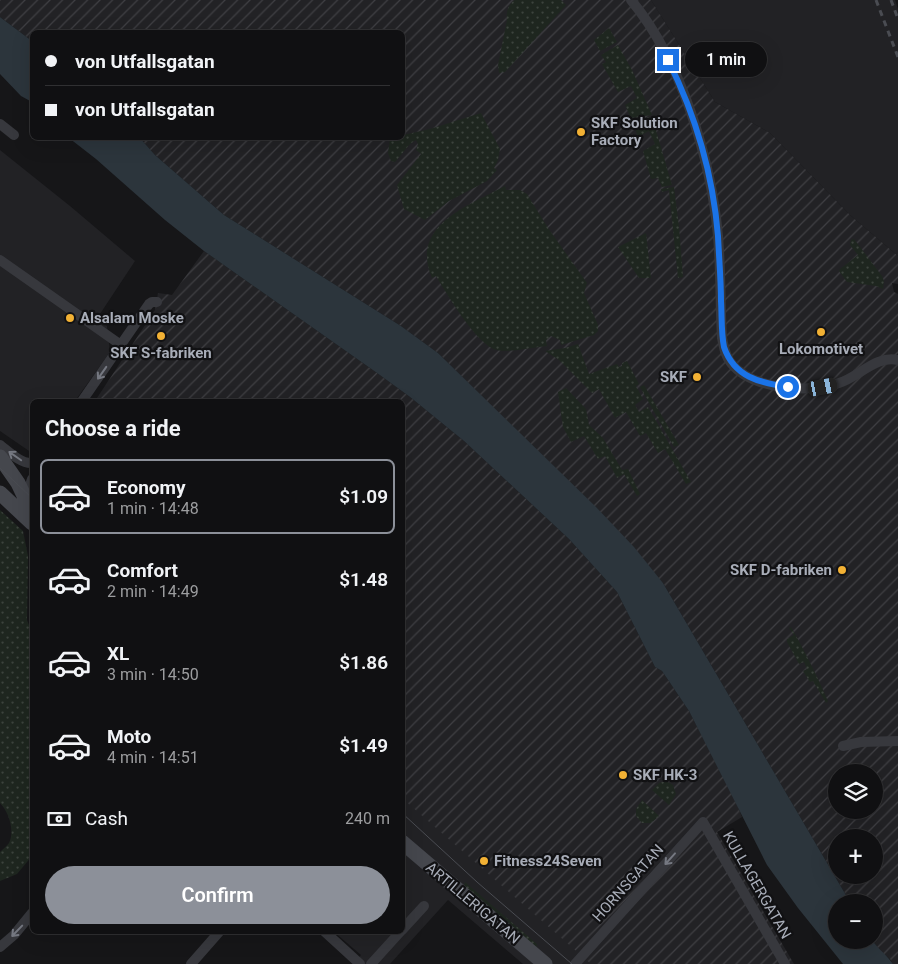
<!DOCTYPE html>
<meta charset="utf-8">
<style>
:root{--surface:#101012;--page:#1e1e20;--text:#f1f3f6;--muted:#9c9d9f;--line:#303032;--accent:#8c9099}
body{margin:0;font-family:Roboto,sans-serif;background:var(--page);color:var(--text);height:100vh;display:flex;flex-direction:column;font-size:19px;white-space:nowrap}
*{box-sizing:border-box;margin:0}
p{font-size:16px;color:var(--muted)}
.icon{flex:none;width:28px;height:28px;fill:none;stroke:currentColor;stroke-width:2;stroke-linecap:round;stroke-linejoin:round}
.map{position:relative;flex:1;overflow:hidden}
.side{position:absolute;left:30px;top:399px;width:375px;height:535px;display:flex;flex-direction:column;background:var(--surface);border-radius:8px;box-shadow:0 5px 20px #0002,0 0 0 1px var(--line)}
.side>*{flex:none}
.hud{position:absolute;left:30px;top:30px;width:375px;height:110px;border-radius:8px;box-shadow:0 5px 20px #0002,0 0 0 1px var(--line);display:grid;align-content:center;height:110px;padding:0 15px;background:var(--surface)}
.controls{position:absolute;left:828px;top:764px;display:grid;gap:10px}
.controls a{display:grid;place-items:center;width:55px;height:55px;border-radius:50%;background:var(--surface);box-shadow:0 5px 20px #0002,0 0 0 1px var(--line);font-size:25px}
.end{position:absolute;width:22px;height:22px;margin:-11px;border:6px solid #1a73e8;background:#fff;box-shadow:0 0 0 2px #fff}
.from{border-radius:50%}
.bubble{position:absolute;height:35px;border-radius:18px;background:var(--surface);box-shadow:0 5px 20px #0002,0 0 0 1px var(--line);font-size:16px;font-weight:600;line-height:35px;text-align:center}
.car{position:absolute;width:15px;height:30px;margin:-15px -8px;border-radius:6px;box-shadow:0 0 4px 1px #0007;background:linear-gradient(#222 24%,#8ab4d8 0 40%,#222 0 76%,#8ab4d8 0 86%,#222 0)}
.hud b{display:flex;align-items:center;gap:18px;height:48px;font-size:19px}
.hud b+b{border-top:1px solid var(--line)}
.hud i{width:12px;height:12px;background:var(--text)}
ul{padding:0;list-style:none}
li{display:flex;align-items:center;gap:15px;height:75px;margin:0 10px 8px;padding:0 5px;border:2px solid transparent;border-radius:8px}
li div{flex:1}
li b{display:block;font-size:19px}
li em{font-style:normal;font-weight:600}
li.current{border-color:var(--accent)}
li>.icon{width:45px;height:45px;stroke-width:1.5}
h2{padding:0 15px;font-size:22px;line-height:60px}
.pay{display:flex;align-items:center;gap:12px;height:55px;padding:0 15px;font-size:19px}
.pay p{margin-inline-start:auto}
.cta{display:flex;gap:10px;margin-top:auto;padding:10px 15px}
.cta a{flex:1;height:58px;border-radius:30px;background:var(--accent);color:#fff;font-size:20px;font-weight:600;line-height:58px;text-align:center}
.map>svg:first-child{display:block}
</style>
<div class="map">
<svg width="898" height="964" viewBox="0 0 898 964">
<defs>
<pattern id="industrial-furrows" width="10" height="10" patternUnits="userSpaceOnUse" patternTransform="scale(1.25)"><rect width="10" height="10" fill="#222225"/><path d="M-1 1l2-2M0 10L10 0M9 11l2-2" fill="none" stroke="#3f3f43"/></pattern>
<pattern id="grass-dots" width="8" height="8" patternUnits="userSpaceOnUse" patternTransform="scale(1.25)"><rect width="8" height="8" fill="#1e261f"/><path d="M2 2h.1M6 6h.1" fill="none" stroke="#3c433d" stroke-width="1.8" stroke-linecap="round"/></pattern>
</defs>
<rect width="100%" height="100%" fill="#161618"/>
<path fill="#222225" d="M651 0H895L898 9V256L850 215 770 133 715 102Z
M0 150 70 206 135 261 98 317 107 326 110 352 75 401H32V453L0 431Z
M403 795 596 964H523L448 900 390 964H353L361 955 333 931H402Z"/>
<path fill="url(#industrial-furrows)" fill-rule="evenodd" d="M0 0H651L715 102 770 133 850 215 898 256V284L892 283 894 292 898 294V964H893L890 959 877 949 872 940H874V902H850L663 583 526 440 438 353 401 326 224 215 155 155 140 138H402V32H32V41L0 17ZM836 772H874V810H836ZM836 838H874V875H836Z
M204 251 377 373 410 397 464 441 569 539 617 592 655 667 662 671 689 711 734 797 742 817 717 832 794 964H591L403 799 402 401H95L155 310 158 293 172 295Z"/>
<path fill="url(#grass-dots)" d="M515 0H561L566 5 505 72 499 73 498 65 507 20C506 12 508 4 515 0Z
M609 28 617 42 600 51 594 40Z
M618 45 632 70 652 115 631 118 625 105 637 98 631 86 618 92 602 64 606 62 601 55Z
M481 113 500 149 498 160 494 168 497 170 487 181 449 201 425 220 404 209 397 185 421 154 416 150 418 144 416 140 410 144 395 162 391 161 388 153 390 138H402L403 135 430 129Z
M652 117 672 185 662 187 658 178 651 179 643 151 655 144 649 131 638 137 632 120Z
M505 186 506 190H520L527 194 548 228 587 283 584 293 598 325V331L594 335 561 345 560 340 551 336 546 340 547 346C534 347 508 353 497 350 477 346 447 294 436 276L432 278C409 225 470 205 505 186Z
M674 187 679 227 683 277 678 278 669 190 662 192 661 189Z
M646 233 651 278H639L618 247Z
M854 239 882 276 884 281 883 289 876 286 847 282 839 271 840 269 858 255 850 245 851 240Z
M578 344 589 374 617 364 619 367 622 366V363L627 361 639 384 636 386 643 399 635 405 639 412 648 407 691 482 686 484 665 449 658 453 646 433 640 436 626 412 615 418 599 389 592 393 559 360 545 351 565 348Z
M644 385 679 445 674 447 640 387Z
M566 388 586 409 589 425 603 438 622 470 628 469 640 494 637 496 624 474 617 478 605 456 598 459 584 436 571 442 563 427 558 392Z
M0 510 23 531 28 556 27 620 32 633V856L17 874 0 881V852C3 849 7 846 9 843 15 831 9 812 0 803Z
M791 627C805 651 817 676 828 701L826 703 813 681 810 682 803 671 807 669 804 662 799 664 787 642V639L794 635 789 628Z
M666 781 673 785 676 794 669 805 652 790 659 783Z
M642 800 659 816 651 823H642L636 816V809Z
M465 882 537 944 536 948 464 886Z"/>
<path fill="#2c353c" d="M0 17 32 41V102L21 96 0 74Z
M69 138H140L155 155 224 215 401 326 438 353 596 507 634 547 663 583 850 902H836V940H872C878 949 887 955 893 964H843L798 908 767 865 689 711 662 671 655 667 617 592 569 539 464 441 410 397 377 373 204 251 165 220 96 159Z"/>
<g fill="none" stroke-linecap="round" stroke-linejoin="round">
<path stroke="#37383d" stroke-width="10" d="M631 0C681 60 711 159 718 236 721 270 720 304 722 338 724 347 725 356 731 363 752 390 809 393 839 383 859 377 876 355 898 360
M0 124 14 135
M0 260 121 345
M82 401 149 304 152 302H157
M0 445C9 452 21 464 32 463
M28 499 29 488 32 479
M843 746 861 742 898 741
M402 930 424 906
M324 931 360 964
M0 947 14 935 32 913
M191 964 220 931
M371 964 401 931
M575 964 703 822 785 964"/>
<path stroke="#45474d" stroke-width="15" d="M0 457 18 483 28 504 32 511
M0 493 32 523
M402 842 545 964"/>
<path stroke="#4a4c52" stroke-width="1" d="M0 468 32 498
M402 813 477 882 572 964"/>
<path stroke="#4a4c52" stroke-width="3" stroke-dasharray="6 5" stroke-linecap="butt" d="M876 0 898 57
M891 0 898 19"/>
</g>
<defs><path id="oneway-shaft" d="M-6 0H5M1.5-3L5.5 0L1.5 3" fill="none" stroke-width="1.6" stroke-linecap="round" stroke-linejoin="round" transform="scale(1.25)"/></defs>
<g stroke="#757881">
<use href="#oneway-shaft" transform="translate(102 373) rotate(125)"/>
<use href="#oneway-shaft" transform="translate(15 456) rotate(-145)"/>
<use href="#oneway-shaft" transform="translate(670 859) rotate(132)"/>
<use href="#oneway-shaft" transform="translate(17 931) rotate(134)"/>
</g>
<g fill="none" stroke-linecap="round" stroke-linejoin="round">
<path stroke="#1a73e8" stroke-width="6" d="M668 60C695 114 713 175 718 236 719 258 721 280 721 301 722 317 721 332 724 347 734 377 760 383 788 387"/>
</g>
<g fill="#f2b134" stroke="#111113" stroke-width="2">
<circle cx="581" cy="132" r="5"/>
<circle cx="70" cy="318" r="5"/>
<circle cx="821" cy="332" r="5"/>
<circle cx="161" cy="336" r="5"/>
<circle cx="697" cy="377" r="5"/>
<circle cx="842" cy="570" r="5"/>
<circle cx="623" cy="775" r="5"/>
<circle cx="484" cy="861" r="5"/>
</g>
<g text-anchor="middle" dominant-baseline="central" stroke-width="4.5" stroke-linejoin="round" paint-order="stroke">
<g font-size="15" font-weight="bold" fill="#a8adb8" stroke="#111113" text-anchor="start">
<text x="591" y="123">SKF Solution<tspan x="591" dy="17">Factory</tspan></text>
<text x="80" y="318">Alsalam Moske</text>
<text x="821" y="349" text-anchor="middle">Lokomotivet</text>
<text x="161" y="353" text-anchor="middle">SKF S-fabriken</text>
<text x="687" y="377" text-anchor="end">SKF</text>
<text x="832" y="570" text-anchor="end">SKF D-fabriken</text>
<text x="633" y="775">SKF HK-3</text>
<text x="494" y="861">Fitness24Seven</text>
</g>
<g font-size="15" fill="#a8adb8" stroke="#111113">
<text transform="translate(628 883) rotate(-48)">HORNSGATAN</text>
<text transform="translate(757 885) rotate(60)">KULLAGERGATAN</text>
<text transform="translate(473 903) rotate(40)">ARTILLERIGATAN</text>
</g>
</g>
</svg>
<div class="controls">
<a><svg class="icon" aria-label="layers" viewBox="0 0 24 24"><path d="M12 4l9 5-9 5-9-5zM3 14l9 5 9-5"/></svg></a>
<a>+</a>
<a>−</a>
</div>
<i class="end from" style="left:788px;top:387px"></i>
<i class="end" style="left:668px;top:60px"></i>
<div class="bubble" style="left:685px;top:42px;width:82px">1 min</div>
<i class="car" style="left:823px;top:387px;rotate:79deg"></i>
<div class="hud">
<b><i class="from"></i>von Utfallsgatan</b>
<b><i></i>von Utfallsgatan</b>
</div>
<section class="side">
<h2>Choose a ride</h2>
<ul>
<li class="current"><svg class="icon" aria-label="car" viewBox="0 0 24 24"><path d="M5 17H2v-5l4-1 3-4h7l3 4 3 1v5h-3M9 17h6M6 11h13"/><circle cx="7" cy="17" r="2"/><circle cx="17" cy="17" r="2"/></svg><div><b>Economy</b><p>1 min · 14:48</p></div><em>$1.09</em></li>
<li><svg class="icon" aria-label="car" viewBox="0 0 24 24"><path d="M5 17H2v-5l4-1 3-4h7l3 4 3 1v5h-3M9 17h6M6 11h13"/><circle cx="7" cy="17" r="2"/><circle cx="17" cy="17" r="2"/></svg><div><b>Comfort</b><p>2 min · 14:49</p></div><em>$1.48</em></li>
<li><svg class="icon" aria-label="car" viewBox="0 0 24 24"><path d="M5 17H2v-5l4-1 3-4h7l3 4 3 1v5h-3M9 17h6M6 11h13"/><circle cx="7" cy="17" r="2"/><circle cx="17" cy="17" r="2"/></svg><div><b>XL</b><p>3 min · 14:50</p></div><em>$1.86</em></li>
<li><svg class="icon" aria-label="car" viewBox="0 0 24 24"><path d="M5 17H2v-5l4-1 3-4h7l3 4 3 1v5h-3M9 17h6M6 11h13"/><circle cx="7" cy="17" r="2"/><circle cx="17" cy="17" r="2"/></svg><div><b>Moto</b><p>4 min · 14:51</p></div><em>$1.49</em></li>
</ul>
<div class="pay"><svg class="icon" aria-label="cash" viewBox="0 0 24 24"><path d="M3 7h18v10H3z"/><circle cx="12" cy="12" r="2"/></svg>Cash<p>240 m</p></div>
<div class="cta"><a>Confirm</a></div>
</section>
</div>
